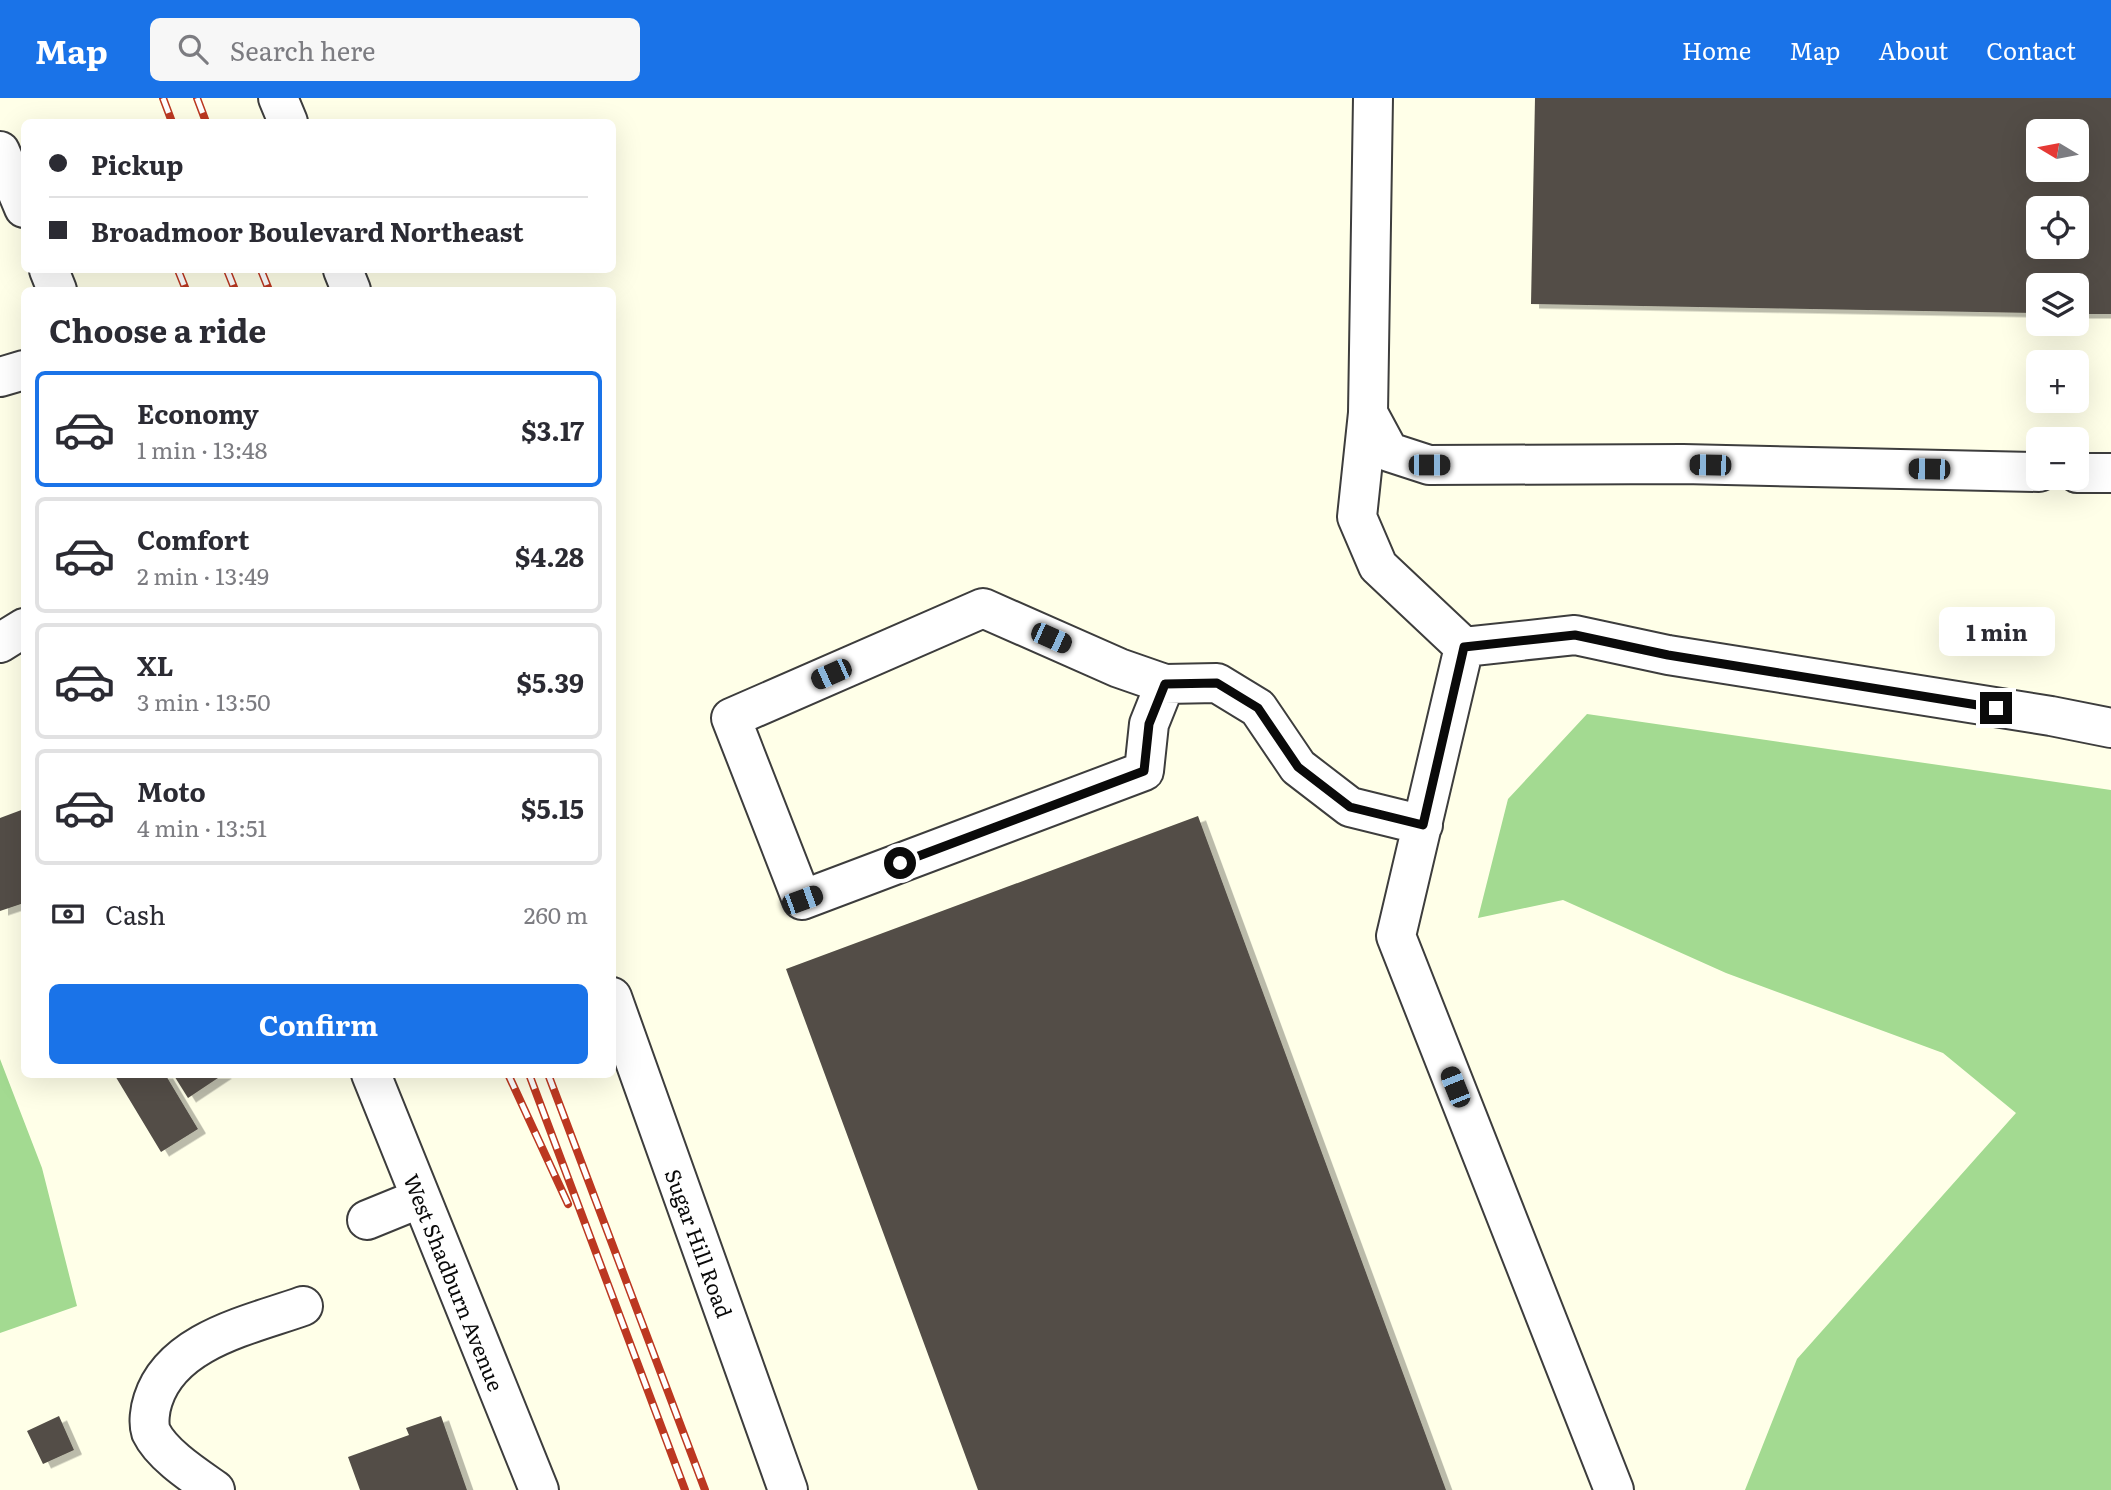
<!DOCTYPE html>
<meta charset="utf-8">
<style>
:root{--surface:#fff;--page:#f7f7f7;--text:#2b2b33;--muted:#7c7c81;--line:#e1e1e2;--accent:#1a73e8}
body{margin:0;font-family:Literata,serif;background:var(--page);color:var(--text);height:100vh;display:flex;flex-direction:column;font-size:26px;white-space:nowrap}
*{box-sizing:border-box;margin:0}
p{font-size:23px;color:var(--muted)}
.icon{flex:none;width:38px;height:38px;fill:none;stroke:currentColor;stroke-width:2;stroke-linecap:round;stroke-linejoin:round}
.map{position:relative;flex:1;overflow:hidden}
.sheet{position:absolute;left:21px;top:189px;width:595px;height:791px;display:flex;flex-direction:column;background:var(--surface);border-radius:10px;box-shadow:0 7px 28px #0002}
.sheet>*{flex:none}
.banner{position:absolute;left:21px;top:21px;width:595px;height:154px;border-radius:10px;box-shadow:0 7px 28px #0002;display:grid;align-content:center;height:154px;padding:0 28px;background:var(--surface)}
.needle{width:46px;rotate:280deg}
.fabs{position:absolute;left:2026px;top:21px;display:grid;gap:14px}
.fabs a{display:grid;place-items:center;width:63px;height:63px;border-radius:10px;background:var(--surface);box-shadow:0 7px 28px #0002;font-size:35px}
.end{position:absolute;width:32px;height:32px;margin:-16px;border:9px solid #0a0a0a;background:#fff;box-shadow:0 0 0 4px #fff}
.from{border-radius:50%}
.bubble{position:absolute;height:49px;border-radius:10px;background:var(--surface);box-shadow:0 7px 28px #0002;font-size:23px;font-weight:700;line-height:49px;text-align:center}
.car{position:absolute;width:21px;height:42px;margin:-21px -10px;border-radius:9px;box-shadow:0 0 5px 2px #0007;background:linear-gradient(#222 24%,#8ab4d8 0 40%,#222 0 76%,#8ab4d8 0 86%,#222 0)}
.banner b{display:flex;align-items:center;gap:24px;height:66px;font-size:26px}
.banner b+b{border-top:2px solid var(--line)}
.banner i{width:18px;height:18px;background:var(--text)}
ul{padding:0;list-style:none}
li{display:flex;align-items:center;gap:21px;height:116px;margin:0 14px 10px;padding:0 14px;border:4px solid var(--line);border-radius:10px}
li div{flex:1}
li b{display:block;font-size:26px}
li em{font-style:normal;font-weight:700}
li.selected{border-color:var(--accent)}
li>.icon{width:63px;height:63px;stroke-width:1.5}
h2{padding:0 28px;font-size:32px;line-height:84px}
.pay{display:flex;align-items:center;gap:18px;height:77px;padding:0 28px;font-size:26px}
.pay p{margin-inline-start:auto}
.primary-button{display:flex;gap:14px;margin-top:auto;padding:14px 28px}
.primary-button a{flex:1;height:80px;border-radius:10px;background:var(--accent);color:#fff;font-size:28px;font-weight:700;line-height:80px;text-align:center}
header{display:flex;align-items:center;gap:42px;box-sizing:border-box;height:98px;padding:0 35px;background:var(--accent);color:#fff}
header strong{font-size:33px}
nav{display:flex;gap:38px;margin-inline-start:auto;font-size:24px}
.search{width:490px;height:63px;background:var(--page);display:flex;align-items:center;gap:18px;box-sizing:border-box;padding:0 24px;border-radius:10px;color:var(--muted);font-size:26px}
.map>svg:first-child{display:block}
</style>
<header>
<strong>Map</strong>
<div class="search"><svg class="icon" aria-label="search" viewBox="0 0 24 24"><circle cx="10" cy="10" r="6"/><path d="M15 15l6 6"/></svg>Search here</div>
<nav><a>Home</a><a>Map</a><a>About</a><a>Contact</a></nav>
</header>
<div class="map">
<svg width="2111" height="1392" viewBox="0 0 2111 1392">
<defs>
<filter id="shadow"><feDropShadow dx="8" dy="4.5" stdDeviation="0" flood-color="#0004"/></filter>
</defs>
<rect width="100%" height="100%" fill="#ffffe8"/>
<path fill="#a3da91" d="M1587 616 2111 692V1392H1745L1797 1261 2016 1015 1943 955 1726 875 1563 802 1478 820 1508 701Z
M0 961 42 1070 77 1208 0 1235Z"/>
<path fill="#534e47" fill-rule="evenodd" filter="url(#shadow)" d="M1535 0H2111V216H2077V187H2039V215L1531 206ZM2039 33H2077V72H2039ZM2039 110H2077V149H2039Z
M24 711V805L0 813V720Z
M1198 718 1446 1392H978L786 871Z
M114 976H165L198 1031 161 1054Z
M173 976H224L188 1000Z
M59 1318 74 1352 43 1366 27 1333Z
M441 1318 467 1392H360L348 1359 409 1337 406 1330Z"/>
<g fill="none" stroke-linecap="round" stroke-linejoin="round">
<g stroke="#3d3d3d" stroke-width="42">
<path id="minor" d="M278 0 288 24
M1373 0 1368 315 1389 354 1429 367 1683 366 2039 374
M0 53 24 110
M49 172 57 192
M343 172 351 192
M0 279 24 272
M1368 315 1357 419 1378 468 1464 549
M2077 375H2111
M0 545 24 530
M1464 549 1396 838 1614 1392
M1464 549 1575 537 1668 557 2051 618 2111 630
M1165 586 1119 570 983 510 731 620 802 802 1144 673 1149 626 1165 586 1217 585 1258 610 1298 669 1350 709 1423 727
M612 899 788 1392
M371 976 539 1392
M367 1122 421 1100
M215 1392C195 1378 162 1357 151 1334 148 1325 150 1311 153 1302 172 1242 250 1227 303 1208"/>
</g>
<use href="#minor" stroke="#fff" stroke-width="38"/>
<g stroke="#bc3821" stroke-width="8">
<path id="rail" d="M163 0 172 24
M197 0 206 24
M178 172 186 192
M227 172 235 192
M261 172 269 192
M508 976 568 1106
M529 976 685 1392
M548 976 705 1392"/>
</g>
<use href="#rail" stroke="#fff" stroke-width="5" stroke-dasharray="16" stroke-linecap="butt"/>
</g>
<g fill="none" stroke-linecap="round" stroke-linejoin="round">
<path stroke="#0a0a0a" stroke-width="9" d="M900 765 1144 673 1149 626 1165 586 1217 585 1258 610 1298 669 1350 709 1423 727 1464 549 1575 537 1668 557 1996 610"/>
</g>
<g text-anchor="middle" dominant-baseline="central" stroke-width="7" stroke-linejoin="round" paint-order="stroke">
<g font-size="21" fill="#0a0a0a" stroke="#fff">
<text transform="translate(700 1145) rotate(70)">Sugar Hill Road</text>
<text transform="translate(455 1184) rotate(68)">West Shadburn Avenue</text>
</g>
</g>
</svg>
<div class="fabs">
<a><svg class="needle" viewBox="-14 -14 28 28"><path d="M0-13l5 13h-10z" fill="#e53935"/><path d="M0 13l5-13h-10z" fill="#7c7c81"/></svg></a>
<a><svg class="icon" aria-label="locate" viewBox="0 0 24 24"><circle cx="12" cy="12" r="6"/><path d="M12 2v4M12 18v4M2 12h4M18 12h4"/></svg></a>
<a><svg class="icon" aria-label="layers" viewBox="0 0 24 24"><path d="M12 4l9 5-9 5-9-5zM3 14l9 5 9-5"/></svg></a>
<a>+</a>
<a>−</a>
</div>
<i class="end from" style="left:900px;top:765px"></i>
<i class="end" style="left:1996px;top:610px"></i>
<div class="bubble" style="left:1939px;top:509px;width:116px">1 min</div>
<i class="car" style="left:1429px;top:367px;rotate:90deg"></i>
<i class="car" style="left:1710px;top:367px;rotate:271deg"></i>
<i class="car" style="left:1929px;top:371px;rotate:271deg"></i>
<i class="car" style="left:1051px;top:540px;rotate:114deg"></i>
<i class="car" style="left:831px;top:576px;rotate:246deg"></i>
<i class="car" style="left:802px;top:802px;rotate:70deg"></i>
<i class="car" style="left:1455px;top:989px;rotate:338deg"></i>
<div class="banner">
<b><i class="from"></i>Pickup</b>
<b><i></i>Broadmoor Boulevard Northeast</b>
</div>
<section class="sheet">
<h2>Choose a ride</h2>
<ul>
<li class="selected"><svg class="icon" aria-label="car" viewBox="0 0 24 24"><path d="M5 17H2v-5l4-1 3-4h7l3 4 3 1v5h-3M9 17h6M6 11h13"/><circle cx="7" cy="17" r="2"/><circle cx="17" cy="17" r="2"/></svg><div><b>Economy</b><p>1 min · 13:48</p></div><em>$3.17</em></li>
<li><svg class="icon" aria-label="car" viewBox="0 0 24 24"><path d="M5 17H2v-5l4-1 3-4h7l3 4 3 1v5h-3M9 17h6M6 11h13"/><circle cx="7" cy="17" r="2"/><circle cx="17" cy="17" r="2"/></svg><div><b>Comfort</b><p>2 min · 13:49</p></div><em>$4.28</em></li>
<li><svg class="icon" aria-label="car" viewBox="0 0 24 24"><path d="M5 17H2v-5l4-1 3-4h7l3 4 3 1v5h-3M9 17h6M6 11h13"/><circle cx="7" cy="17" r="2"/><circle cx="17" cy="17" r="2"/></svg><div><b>XL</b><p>3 min · 13:50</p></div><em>$5.39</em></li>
<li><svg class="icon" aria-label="car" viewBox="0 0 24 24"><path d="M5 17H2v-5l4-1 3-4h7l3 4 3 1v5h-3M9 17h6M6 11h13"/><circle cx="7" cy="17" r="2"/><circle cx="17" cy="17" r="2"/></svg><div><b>Moto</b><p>4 min · 13:51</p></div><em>$5.15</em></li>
</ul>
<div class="pay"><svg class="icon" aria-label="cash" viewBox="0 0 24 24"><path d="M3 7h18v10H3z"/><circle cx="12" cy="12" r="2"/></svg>Cash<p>260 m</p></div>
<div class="primary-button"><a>Confirm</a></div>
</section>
</div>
